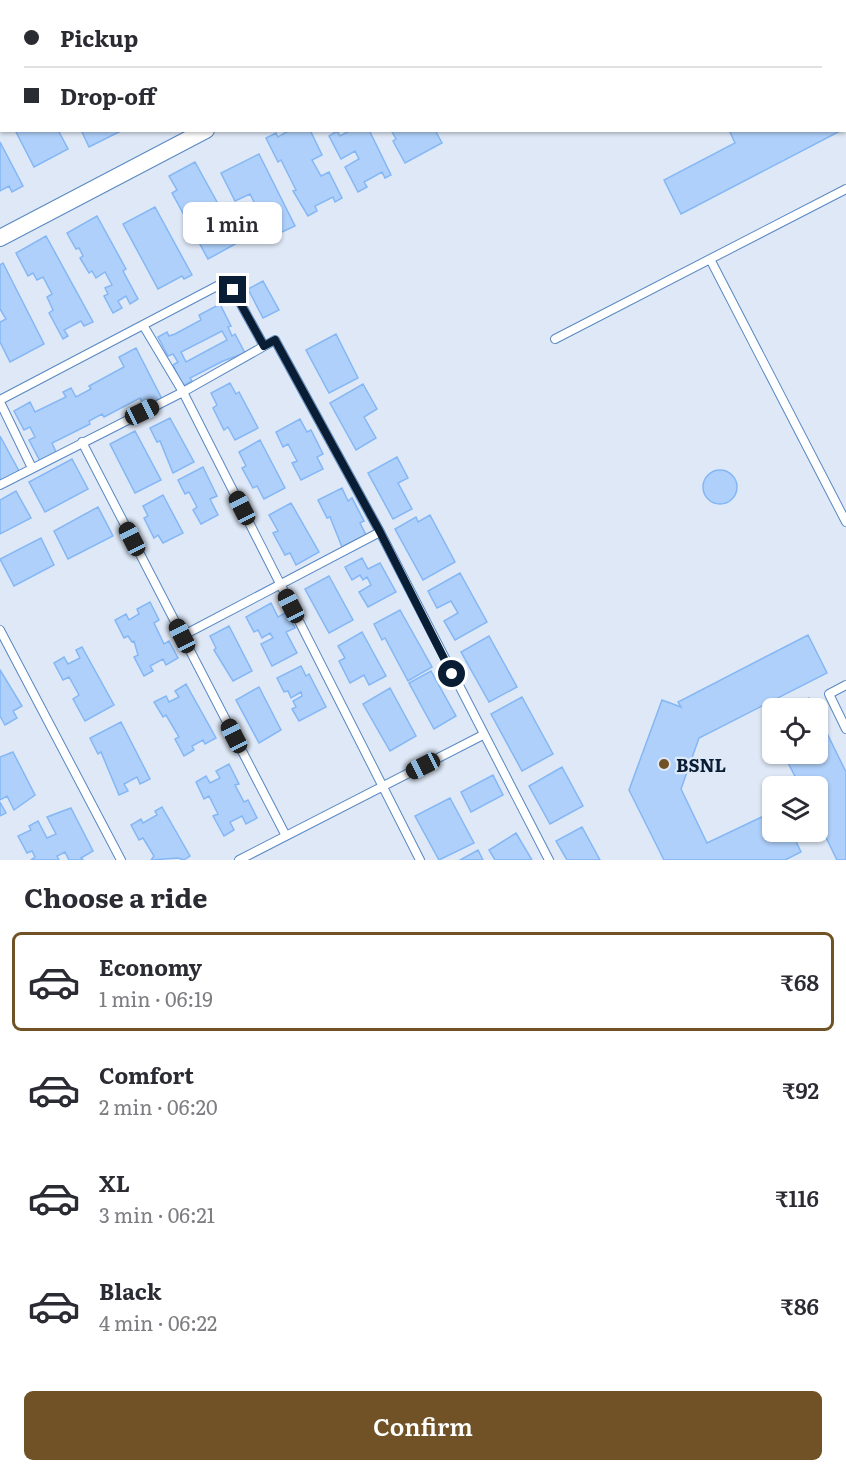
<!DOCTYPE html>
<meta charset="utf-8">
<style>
:root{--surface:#fff;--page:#f7f7f7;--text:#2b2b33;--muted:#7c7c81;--line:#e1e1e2;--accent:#705226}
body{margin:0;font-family:Literata,serif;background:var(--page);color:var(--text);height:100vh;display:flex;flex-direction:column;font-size:22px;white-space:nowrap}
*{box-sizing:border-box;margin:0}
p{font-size:20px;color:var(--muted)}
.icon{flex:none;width:33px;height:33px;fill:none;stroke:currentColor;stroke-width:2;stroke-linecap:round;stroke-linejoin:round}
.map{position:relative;height:860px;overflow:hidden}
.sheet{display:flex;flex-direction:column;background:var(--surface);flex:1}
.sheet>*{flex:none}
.top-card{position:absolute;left:0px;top:0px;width:846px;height:132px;box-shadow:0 2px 4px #0004;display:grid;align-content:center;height:132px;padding:0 24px;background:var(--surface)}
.tools{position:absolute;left:762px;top:698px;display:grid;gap:12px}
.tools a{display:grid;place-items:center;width:66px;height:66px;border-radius:9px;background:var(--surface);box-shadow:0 2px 4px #0004;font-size:30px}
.end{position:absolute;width:27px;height:27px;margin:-14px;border:8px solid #091d34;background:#fff;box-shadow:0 0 0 3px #fff}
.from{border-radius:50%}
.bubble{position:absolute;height:42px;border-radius:9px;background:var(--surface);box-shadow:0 2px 4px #0004;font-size:20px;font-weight:600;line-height:42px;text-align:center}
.car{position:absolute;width:18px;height:36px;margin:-18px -9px;border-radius:8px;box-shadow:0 0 4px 2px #0007;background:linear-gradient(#222 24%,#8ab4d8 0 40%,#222 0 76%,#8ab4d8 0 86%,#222 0)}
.top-card b{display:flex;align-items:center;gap:21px;height:57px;font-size:22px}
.top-card b+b{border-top:2px solid var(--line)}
.top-card i{width:15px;height:15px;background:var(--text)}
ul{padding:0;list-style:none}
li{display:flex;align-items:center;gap:18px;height:99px;margin:0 12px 9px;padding:0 12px;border:3px solid transparent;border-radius:9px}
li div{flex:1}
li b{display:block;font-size:22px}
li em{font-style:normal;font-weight:600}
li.selected{border-color:var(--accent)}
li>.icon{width:54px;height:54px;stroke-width:1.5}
h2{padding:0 24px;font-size:27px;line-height:72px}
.action{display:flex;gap:12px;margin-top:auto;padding:12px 24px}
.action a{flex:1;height:69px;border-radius:9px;background:var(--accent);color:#fff;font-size:24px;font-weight:600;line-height:69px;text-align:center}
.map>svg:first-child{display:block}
</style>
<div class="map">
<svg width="846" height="860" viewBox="0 0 846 860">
<rect width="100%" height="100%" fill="#dee8f6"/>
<path fill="#afd0fa" stroke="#84b7f5" stroke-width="1.5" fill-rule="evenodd" d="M13 0H56L53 2Z
M297 0H337V2H298Z
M529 0H553L554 2H526Z
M575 0H615L616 2H576Z
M643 0H687L688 2H644Z
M0 36 2 39 0 103Z
M844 96 846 99 844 129Z
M15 130H58L68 149 34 167Z
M81 130H121V131L89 147Z
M290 130H310L322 155 312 160 321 176 329 172 342 198 335 202 333 197 315 206 317 211 308 216 293 191 296 190 281 160 278 162 266 138 276 133 278 137Z
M351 130H369L391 175 385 178 382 172 364 182 367 187 358 192 345 167 359 159 355 151 341 159 329 136 337 131 340 136Z
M391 130H435L442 143 405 163 393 141 396 139Z
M729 130H842L681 214 664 180 735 143Z
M0 142 23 186 12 192 9 186 0 191Z
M259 154 295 226 282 232 277 223 267 228 272 238 261 243 250 227 253 226 248 218 259 212 250 194 235 201 221 173Z
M195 162 239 242 208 259 172 193 177 190 169 176Z
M155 207 192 275 184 279 182 276 158 289 123 224Z
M97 216 126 269 123 271 138 299 130 304 126 296 118 301 122 308 113 313 104 296 108 294 105 288 112 285 105 272 96 278 92 271 89 273 80 258 83 256 79 248 76 249 67 233Z
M46 236 93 322 84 326 81 321 64 330 68 336 63 339 49 313 53 310 47 297 52 294 43 277 37 280 33 273 28 276 16 253Z
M3 263 44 344 10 362 0 342V322L6 319 0 309V265Z
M263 281 279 310 263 318 248 289Z
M220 304 231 326 228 327 232 336 235 334 245 353 223 361 190 378 192 381 183 386 173 365 178 362 173 354 168 356 158 337 167 332 169 336 175 334 201 320 199 315ZM222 331 227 340 186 362 181 352Z
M336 334 358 378 329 393 306 350Z
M136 348 162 399 145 408 140 398 104 417 102 414 89 421 90 424 52 443 56 452 40 461 29 440 35 437 30 427 24 430 14 411 30 402 35 412 66 397 63 392 71 388 76 397 91 389 89 386 124 367 119 357Z
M230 383 236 394 239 392 258 428 235 440 228 427 224 430 213 408 217 405 211 393Z
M363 384 377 409 364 417 376 438 356 450 330 403Z
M170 418 194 462 173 473 160 441 157 442 150 428Z
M300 419 307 432 311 430 323 454 317 457 323 469 301 480 292 463 297 461 288 444 283 447 276 432Z
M135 431 161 480 135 493 110 444Z
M0 436 19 471 0 481Z
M260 440 285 488 264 499 257 486 253 488 242 468 246 466 239 452Z
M397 457 408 478 398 483 412 509 393 519 368 473Z
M72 459 88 489 45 512 29 482Z
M203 467 217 496 210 499 218 515 201 524 193 510 197 507 189 492 185 494 178 480Z
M703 487a17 17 0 1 1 34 0a17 17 0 1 1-34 0Z
M342 488 348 501 352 498 364 521 360 523 366 535 342 547 330 517 327 518 318 500Z
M16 491 31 518 0 534V500Z
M163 495 183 533 163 543 158 535 154 538 144 518 148 516 143 506Z
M291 503 319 552 296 565 290 553 285 555 273 533 278 531 269 515Z
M98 507 113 536 68 559 54 531Z
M430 515 455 562 423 580 395 529 416 517 418 522Z
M41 538 54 565 14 586 0 559Z
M362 558 368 569 380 563 396 592 368 607 359 592 371 585 367 577 363 580 360 575 352 580 345 567Z
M460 573 487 622 455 640 444 621 458 613 451 601 437 608 428 591Z
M329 576 353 620 329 633 305 589Z
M150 602 159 620 154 623 164 644 169 641 178 658 166 665 163 659 150 666 153 671 144 676 134 657 138 655 134 641 132 642 128 636 124 638 115 620 126 614 129 620 139 614 137 609Z
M271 603 278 617 287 612 295 628 286 632 297 653 272 666 261 644 273 638 270 633 262 638 258 630 254 632 246 617Z
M400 610 432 667 408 681 385 638 382 640 374 624Z
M229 626 252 671 233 681 214 650 216 648 210 636Z
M362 632 386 676 369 685 364 675 350 683 339 661 345 658 338 646Z
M808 635 827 673 699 738 681 789 707 843 772 812V831H791L801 852 785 860H664L629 790 662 700 681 707 678 702Z
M489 636 517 687 489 702 461 652Z
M82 647 114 705 85 721 73 699 79 695 69 677 63 680 54 663 64 657 68 664 80 658 76 650Z
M301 666 306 676 309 674 326 707 299 721 292 709 296 707 293 701 302 696 301 692 291 698 288 691 284 692 277 678Z
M0 670 22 706 13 711 17 718 5 725 0 716Z
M431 671 456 716 434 729 409 683Z
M186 684 216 738 205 744 203 740 192 746 194 750 184 756 175 739 179 737 166 715 163 717 154 702 166 696 169 702 179 697 175 691Z
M259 687 281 730 259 743 236 700Z
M390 688 416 736 390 751 363 704Z
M522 697 553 754 522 771 491 714Z
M809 698 814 708H789Z
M818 715 846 772V860H837L818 821V786H800L783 753H818Z
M772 716V731L767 719Z
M121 722 150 779 140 784 137 777 124 784 128 791 119 795 101 752 98 754 90 738Z
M13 752 35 795 14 810 7 796 0 800V757Z
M229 764 239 784 235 785 244 802 248 800 257 818 246 824 242 816 230 822 234 830 224 836 213 816 218 814 209 796 204 799 196 782 206 776 210 783 220 778 216 771Z
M562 767 583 806 550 824 529 786Z
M493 775 503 795 471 812 461 792Z
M450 798 474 843 439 860 415 816Z
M0 802 6 813 0 816Z
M162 807 190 856 184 860 178 858 151 860 154 856 143 838 139 840 131 825 141 819 143 823 157 815 155 811Z
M71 808 93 851 81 858 83 860H69L65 852 57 856 59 860H31L35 857 32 851 27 853 18 836 31 830 29 826 38 821 47 838 56 834 47 817Z
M582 827 600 860H567L556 841Z
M516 833 532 860H495L489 850Z
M478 850 483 860H460Z"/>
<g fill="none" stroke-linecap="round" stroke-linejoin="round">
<g stroke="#5788c3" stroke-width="10">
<path id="service" d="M710 259 846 522
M143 325 183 392 420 860
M555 339 846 189
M0 400 221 284 228 283 233 290 264 346
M0 402 32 468
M82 442 286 836
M0 485 183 392 275 340 380 532 549 860
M0 630 121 860
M182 636 380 532
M846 685 829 694 846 729
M239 860 483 735"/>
</g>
<g stroke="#5788c3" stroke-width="18">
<path id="minor" d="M132 0 133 2
M453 2 456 0
M0 238 206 130"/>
</g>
<use href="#service" stroke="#fff" stroke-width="8"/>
<use href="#minor" stroke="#fff" stroke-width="16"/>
</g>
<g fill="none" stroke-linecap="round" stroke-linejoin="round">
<path stroke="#091d34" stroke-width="8" d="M233 290 264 346 275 340 380 532 452 674"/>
</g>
<circle fill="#705226" stroke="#dee8f6" stroke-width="2" cx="664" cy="764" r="6"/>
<g text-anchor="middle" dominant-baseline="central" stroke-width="4.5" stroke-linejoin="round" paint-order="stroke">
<g font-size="18" font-weight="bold" fill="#091d34" stroke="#dee8f6" text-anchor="start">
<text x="676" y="764">BSNL</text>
</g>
</g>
</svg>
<div class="tools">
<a><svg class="icon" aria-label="locate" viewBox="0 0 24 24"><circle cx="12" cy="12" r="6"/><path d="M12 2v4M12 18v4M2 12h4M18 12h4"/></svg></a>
<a><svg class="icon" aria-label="layers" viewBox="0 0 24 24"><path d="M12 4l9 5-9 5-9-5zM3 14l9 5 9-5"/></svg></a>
</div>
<i class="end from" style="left:452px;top:674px"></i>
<i class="end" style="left:233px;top:290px"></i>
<div class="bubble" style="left:183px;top:202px;width:99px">1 min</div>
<i class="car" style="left:142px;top:412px;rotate:64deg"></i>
<i class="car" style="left:242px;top:508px;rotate:333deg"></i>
<i class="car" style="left:132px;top:539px;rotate:333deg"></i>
<i class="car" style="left:291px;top:606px;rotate:333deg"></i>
<i class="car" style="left:182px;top:636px;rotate:333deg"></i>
<i class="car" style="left:234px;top:736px;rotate:333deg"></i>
<i class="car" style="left:423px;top:766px;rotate:243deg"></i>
<div class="top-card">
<b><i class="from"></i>Pickup</b>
<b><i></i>Drop-off</b>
</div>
</div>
<section class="sheet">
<h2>Choose a ride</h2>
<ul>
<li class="selected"><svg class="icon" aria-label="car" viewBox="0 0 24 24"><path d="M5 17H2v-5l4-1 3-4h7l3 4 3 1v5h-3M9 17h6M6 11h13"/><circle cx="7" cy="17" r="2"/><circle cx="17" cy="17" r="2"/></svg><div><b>Economy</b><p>1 min · 06:19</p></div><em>₹68</em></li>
<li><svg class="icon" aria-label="car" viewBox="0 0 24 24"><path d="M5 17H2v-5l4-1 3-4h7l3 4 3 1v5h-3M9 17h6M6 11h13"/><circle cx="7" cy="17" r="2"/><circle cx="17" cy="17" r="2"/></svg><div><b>Comfort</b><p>2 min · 06:20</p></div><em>₹92</em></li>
<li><svg class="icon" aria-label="car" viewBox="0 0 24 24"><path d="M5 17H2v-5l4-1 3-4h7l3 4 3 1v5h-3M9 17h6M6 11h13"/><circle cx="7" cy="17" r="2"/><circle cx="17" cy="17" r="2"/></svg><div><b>XL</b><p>3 min · 06:21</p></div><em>₹116</em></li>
<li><svg class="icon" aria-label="car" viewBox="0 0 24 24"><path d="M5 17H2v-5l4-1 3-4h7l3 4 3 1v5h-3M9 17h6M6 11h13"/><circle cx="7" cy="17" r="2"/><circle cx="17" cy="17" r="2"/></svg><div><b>Black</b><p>4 min · 06:22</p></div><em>₹86</em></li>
</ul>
<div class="action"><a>Confirm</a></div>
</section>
